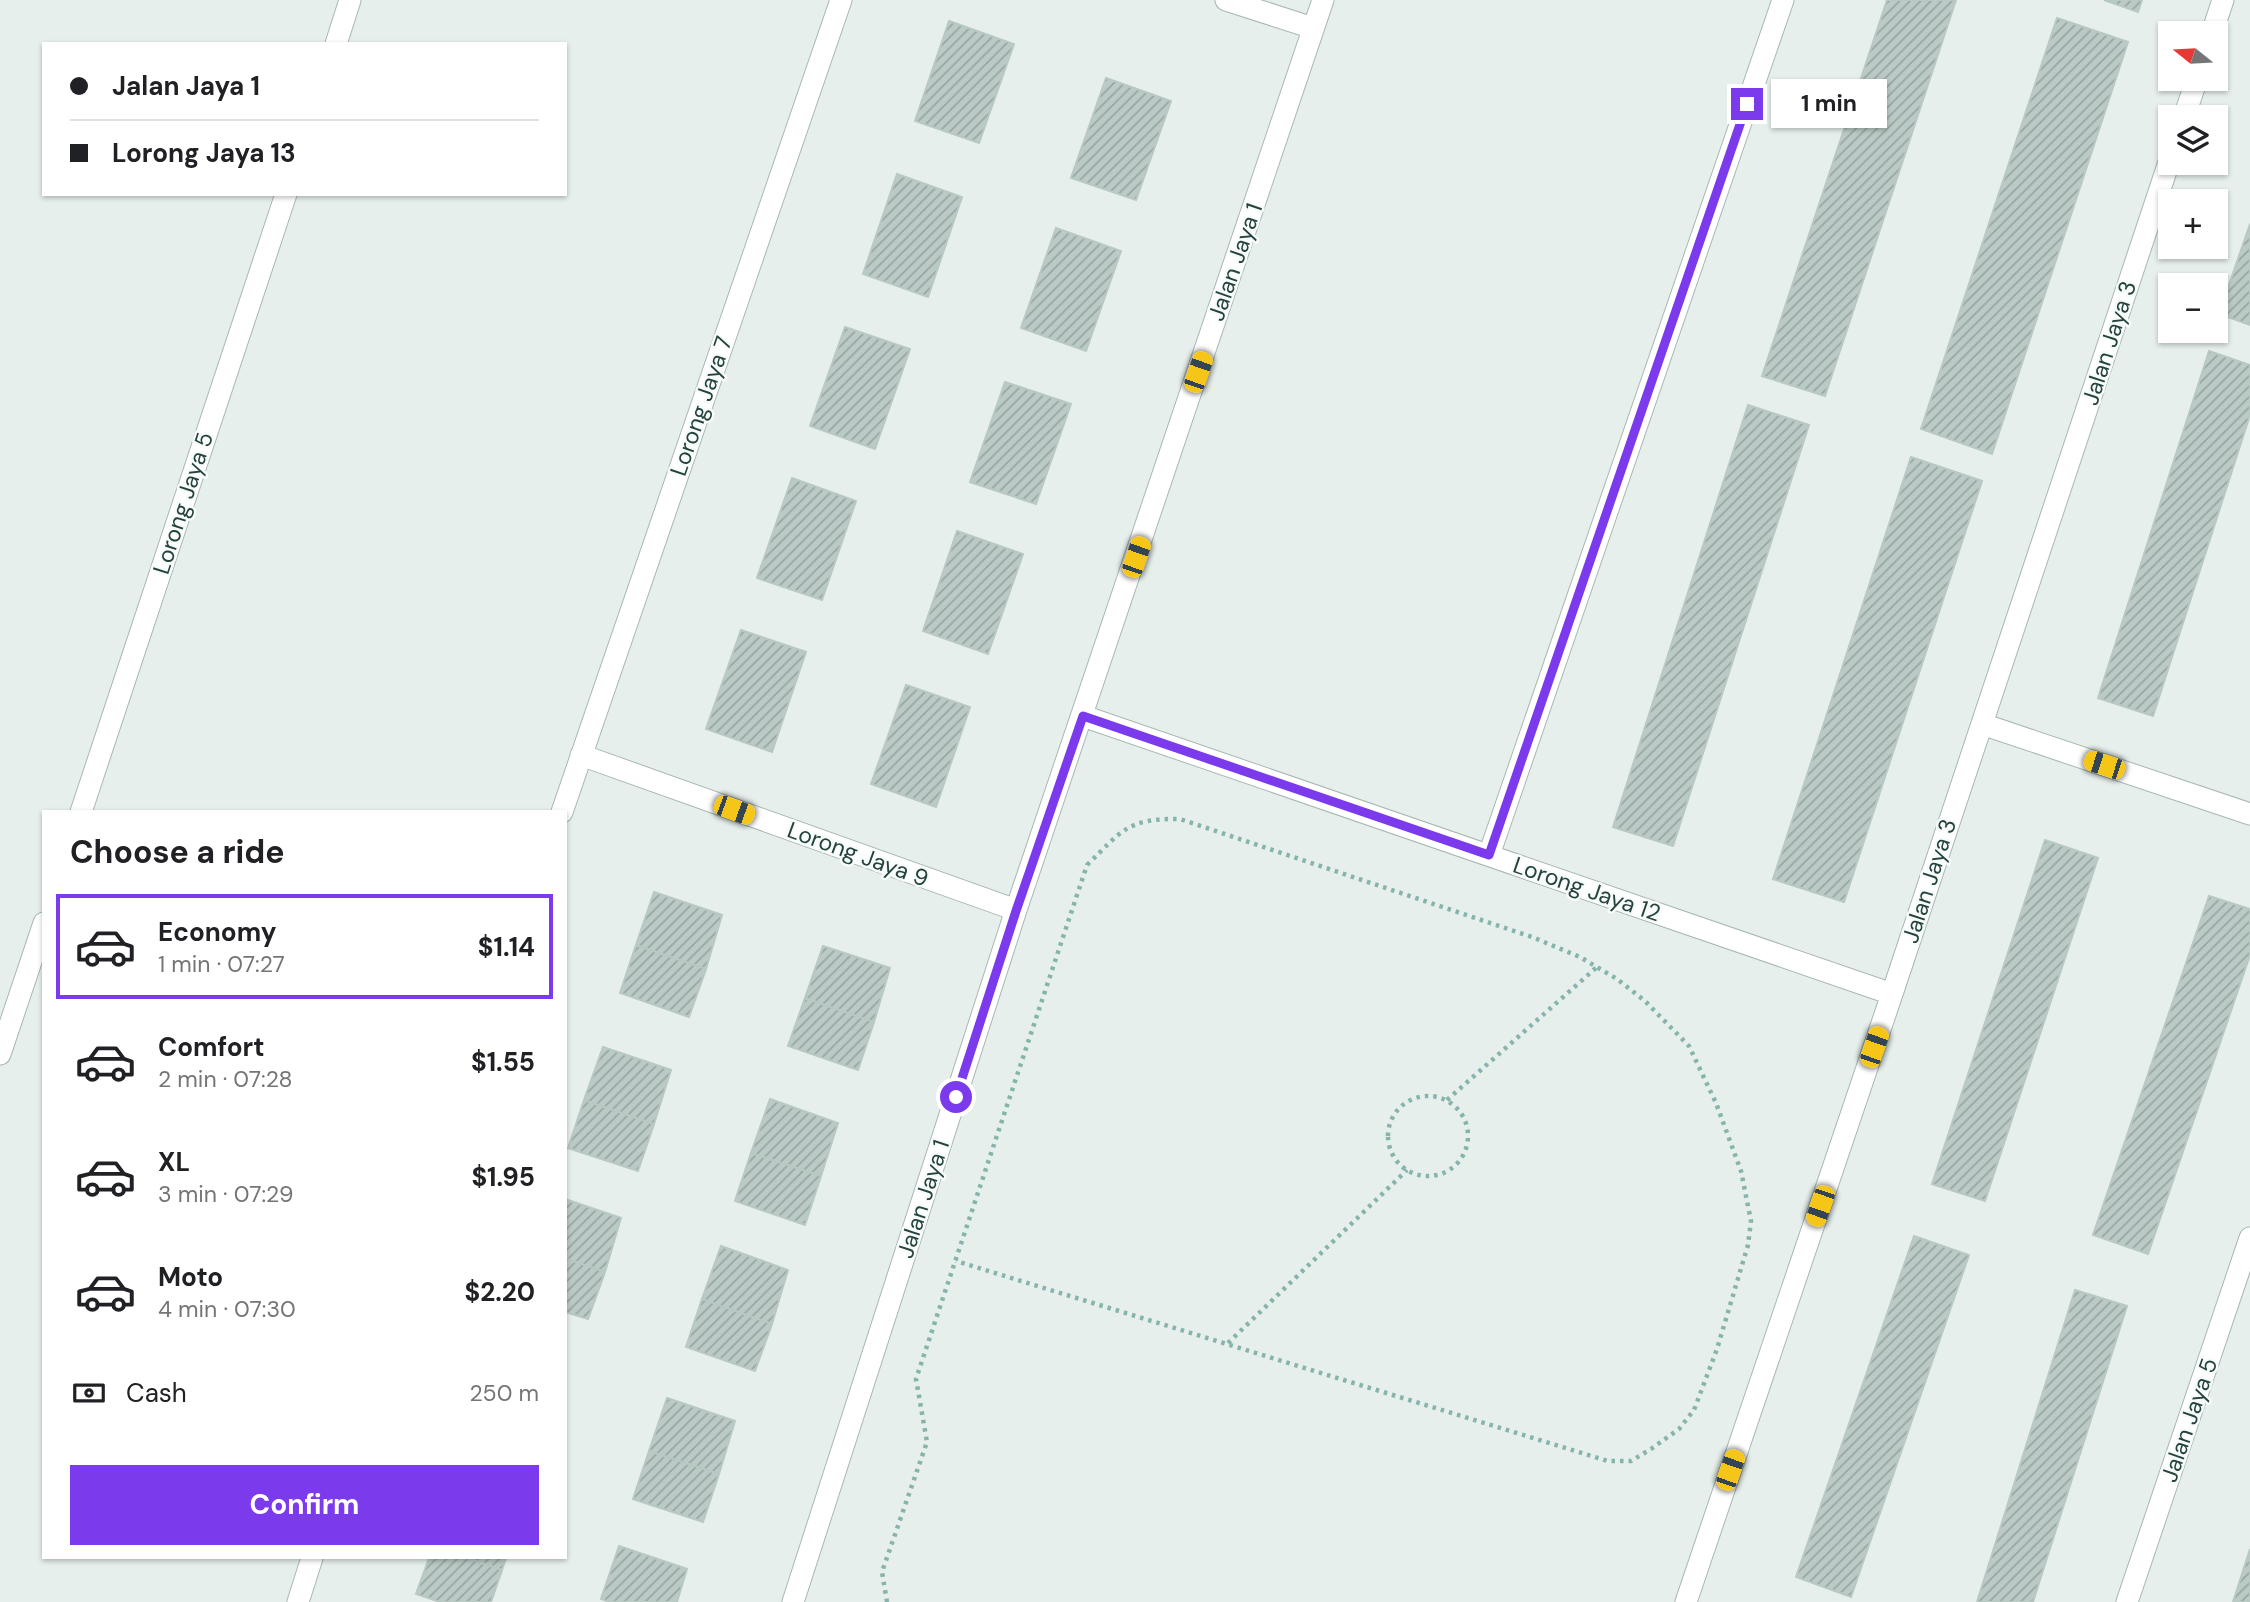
<!DOCTYPE html>
<meta charset="utf-8">
<style>
:root{--surface:#fff;--page:#f2f2f2;--text:#202124;--muted:#757577;--line:#e0e0e0;--accent:#7c3aed}
body{margin:0;font-family:"DM Sans",sans-serif;background:var(--page);color:var(--text);height:100vh;display:flex;flex-direction:column;font-size:26px;white-space:nowrap}
*{box-sizing:border-box;margin:0}
p{font-size:23px;color:var(--muted)}
.icon{flex:none;width:38px;height:38px;fill:none;stroke:currentColor;stroke-width:2;stroke-linecap:round;stroke-linejoin:round}
.map{position:relative;flex:1;overflow:hidden}
.sheet{position:absolute;left:42px;top:810px;width:525px;height:749px;display:flex;flex-direction:column;background:var(--surface);border-radius:0px;box-shadow:0 2px 5px #0004}
.sheet>*{flex:none}
.guide{position:absolute;left:42px;top:42px;width:525px;height:154px;border-radius:0px;box-shadow:0 2px 5px #0004;display:grid;align-content:center;height:154px;padding:0 28px;background:var(--surface)}
.needle{width:46px;rotate:288deg}
.controls{position:absolute;left:2158px;top:21px;display:grid;gap:14px}
.controls a{display:grid;place-items:center;width:70px;height:70px;border-radius:0px;background:var(--surface);box-shadow:0 2px 5px #0004;font-size:35px}
.end{position:absolute;width:32px;height:32px;margin:-16px;border:9px solid #7c3aed;background:#fff;box-shadow:0 0 0 4px #fff}
.from{border-radius:50%}
.bubble{position:absolute;height:49px;border-radius:0px;background:var(--surface);box-shadow:0 2px 5px #0004;font-size:23px;font-weight:700;line-height:49px;text-align:center}
.car{position:absolute;width:21px;height:42px;margin:-21px -10px;border-radius:9px;box-shadow:0 0 5px 2px #0007;background:linear-gradient(#f5c518 24%,#345 0 40%,#f5c518 0 76%,#345 0 86%,#f5c518 0)}
.guide b{display:flex;align-items:center;gap:24px;height:66px;font-size:26px}
.guide b+b{border-top:2px solid var(--line)}
.guide i{width:18px;height:18px;background:var(--text)}
ul{padding:0;list-style:none}
li{display:flex;align-items:center;gap:21px;height:105px;margin:0 14px 10px;padding:0 14px;border:4px solid transparent;border-radius:0px}
li div{flex:1}
li b{display:block;font-size:26px}
li em{font-style:normal;font-weight:700}
li.on{border-color:var(--accent)}
li>.icon{width:63px;height:63px;stroke-width:1.5}
h2{padding:0 28px;font-size:32px;line-height:84px}
.pay{display:flex;align-items:center;gap:18px;height:77px;padding:0 28px;font-size:26px}
.pay p{margin-inline-start:auto}
.button{display:flex;gap:14px;margin-top:auto;padding:14px 28px}
.button a{flex:1;height:80px;border-radius:0px;background:var(--accent);color:#fff;font-size:28px;font-weight:700;line-height:80px;text-align:center}
.map>svg:first-child{display:block}
</style>
<div class="map">
<svg width="2250" height="1602" viewBox="0 0 2250 1602">
<defs>
<pattern id="building-hatch" width="6" height="6" patternUnits="userSpaceOnUse" patternTransform="scale(1.75)"><rect width="6" height="6" fill="#bbcac6"/><path d="M-1 1l2-2M0 6l6-6M5 7l2-2" fill="none" stroke="#98a6a2"/></pattern>
</defs>
<rect width="100%" height="100%" fill="#e6efec"/>
<path fill="url(#building-hatch)" stroke="#b8c9c4" stroke-width="2" d="M1887 0H1956L1825 396 1762 376Z
M2104 0H2142L2138 12Z
M2057 18 2128 42 1992 454 1921 429Z
M949 21 1014 44 979 143 915 121Z
M1106 78 1171 101 1136 200 1071 178Z
M897 174 962 197 928 297 863 274Z
M2250 224V325L2219 314Z
M1056 228 1121 251 1086 351 1021 328Z
M845 327 910 349 875 449 810 426Z
M2209 351 2250 365V415L2153 716 2098 698Z
M1005 382 1071 404 1036 504 970 482Z
M1748 405 1809 425 1673 846 1613 827Z
M1911 457 1982 481 1844 902 1773 879Z
M792 478 856 501 822 600 757 578Z
M957 531 1023 554 988 654 923 631Z
M741 630 806 652 772 752 706 729Z
M906 685 970 707 936 807 871 784Z
M2045 840 2098 858 1985 1201 1932 1184Z
M654 892 722 915 706 969 636 945Z
M2209 896 2250 909V955L2148 1254 2093 1235Z
M636 945 706 969 689 1017 620 993Z
M823 946 890 968 874 1022 805 998Z
M805 998 874 1022 858 1070 788 1046Z
M603 1047 671 1070 654 1124 584 1100Z
M770 1099 838 1123 821 1176 751 1153Z
M584 1100 654 1124 638 1171 568 1148Z
M751 1153 821 1176 805 1225 735 1201Z
M565 1199 621 1218 605 1272 565 1258Z
M1914 1236 1969 1255 1851 1597 1796 1577Z
M721 1246 788 1270 772 1324 702 1299Z
M565 1258 605 1272 588 1319 565 1312Z
M2075 1290 2127 1306 2033 1602H1977Z
M702 1299 772 1324 755 1371 686 1347Z
M667 1398 735 1421 719 1474 649 1451Z
M649 1451 719 1474 703 1522 633 1499Z
M619 1546 687 1569 677 1602H609L601 1599Z
M2250 1549V1602H2233Z
M429 1558H467L502 1570 491 1602H440L416 1594Z
M467 1558H506L502 1570Z"/>
<g fill="none" stroke-linecap="round" stroke-linejoin="round">
<g stroke="#a8b8b4" stroke-width="23">
<path id="street" d="M1226 0 1313 28
M2212 33 2223 0
M336 44 350 0
M2184 117 2197 79
M1083 716 1892 994
M1982 724 2250 814
M581 755 1016 910
M81 812 286 194
M562 812 841 0
M1489 855 1783 0
M0 1054 44 923
M298 1602 312 1558
M793 1602 1016 910 1323 0
M1686 1602 1892 994 2170 159
M2127 1602 2250 1238"/>
</g>
<path stroke="#86b3ab" stroke-width="4.5" stroke-dasharray="3.5 5" stroke-linecap="butt" d="M1388 1136a40 40 0 1 1 80 0a40 40 0 1 1-80 0Z
M1447 1100 1597 967
M1228 1343 1407 1170
M887 1602 882 1572 927 1442 916 1379 1087 865C1122 831 1127 818 1180 819L1532 937 1580 957 1617 979 1645 1001 1689 1046 1716 1103 1741 1171 1751 1221 1748 1245 1717 1349 1694 1410 1679 1429 1651 1449 1631 1461H1608L956 1261"/>
<use href="#street" stroke="#fff" stroke-width="21"/>
</g>
<g fill="none" stroke-linecap="round" stroke-linejoin="round">
<path stroke="#7c3aed" stroke-width="9" d="M956 1097 1016 911 1083 716 1489 855 1747 104"/>
</g>
<g text-anchor="middle" dominant-baseline="central" stroke-width="5" stroke-linejoin="round" paint-order="stroke">
<g font-size="23" fill="#24423e" stroke="#f7fbf9">
<text transform="translate(1235 262) rotate(-71)">Jalan Jaya 1</text>
<text transform="translate(2109 343) rotate(-72)">Jalan Jaya 3</text>
<text transform="translate(701 406) rotate(-71)">Lorong Jaya 7</text>
<text transform="translate(183 503) rotate(-72)">Lorong Jaya 5</text>
<text transform="translate(858 854) rotate(20)">Lorong Jaya 9</text>
<text transform="translate(1929 881) rotate(-72)">Jalan Jaya 3</text>
<text transform="translate(1587 889) rotate(19)">Lorong Jaya 12</text>
<text transform="translate(923 1199) rotate(-72)">Jalan Jaya 1</text>
<text transform="translate(2189 1420) rotate(-71)">Jalan Jaya 5</text>
</g>
</g>
</svg>
<div class="controls">
<a><svg class="needle" viewBox="-14 -14 28 28"><path d="M0-13l5 13h-10z" fill="#e53935"/><path d="M0 13l5-13h-10z" fill="#757577"/></svg></a>
<a><svg class="icon" aria-label="layers" viewBox="0 0 24 24"><path d="M12 4l9 5-9 5-9-5zM3 14l9 5 9-5"/></svg></a>
<a>+</a>
<a>−</a>
</div>
<i class="end from" style="left:956px;top:1097px"></i>
<i class="end" style="left:1747px;top:104px"></i>
<div class="bubble" style="left:1771px;top:79px;width:116px">1 min</div>
<i class="car" style="left:1198px;top:372px;rotate:19deg"></i>
<i class="car" style="left:1136px;top:557px;rotate:19deg"></i>
<i class="car" style="left:2104px;top:765px;rotate:288deg"></i>
<i class="car" style="left:734px;top:810px;rotate:110deg"></i>
<i class="car" style="left:1874px;top:1047px;rotate:19deg"></i>
<i class="car" style="left:1820px;top:1206px;rotate:199deg"></i>
<i class="car" style="left:1730px;top:1470px;rotate:19deg"></i>
<div class="guide">
<b><i class="from"></i>Jalan Jaya 1</b>
<b><i></i>Lorong Jaya 13</b>
</div>
<section class="sheet">
<h2>Choose a ride</h2>
<ul>
<li class="on"><svg class="icon" aria-label="car" viewBox="0 0 24 24"><path d="M5 17H2v-5l4-1 3-4h7l3 4 3 1v5h-3M9 17h6M6 11h13"/><circle cx="7" cy="17" r="2"/><circle cx="17" cy="17" r="2"/></svg><div><b>Economy</b><p>1 min · 07:27</p></div><em>$1.14</em></li>
<li><svg class="icon" aria-label="car" viewBox="0 0 24 24"><path d="M5 17H2v-5l4-1 3-4h7l3 4 3 1v5h-3M9 17h6M6 11h13"/><circle cx="7" cy="17" r="2"/><circle cx="17" cy="17" r="2"/></svg><div><b>Comfort</b><p>2 min · 07:28</p></div><em>$1.55</em></li>
<li><svg class="icon" aria-label="car" viewBox="0 0 24 24"><path d="M5 17H2v-5l4-1 3-4h7l3 4 3 1v5h-3M9 17h6M6 11h13"/><circle cx="7" cy="17" r="2"/><circle cx="17" cy="17" r="2"/></svg><div><b>XL</b><p>3 min · 07:29</p></div><em>$1.95</em></li>
<li><svg class="icon" aria-label="car" viewBox="0 0 24 24"><path d="M5 17H2v-5l4-1 3-4h7l3 4 3 1v5h-3M9 17h6M6 11h13"/><circle cx="7" cy="17" r="2"/><circle cx="17" cy="17" r="2"/></svg><div><b>Moto</b><p>4 min · 07:30</p></div><em>$2.20</em></li>
</ul>
<div class="pay"><svg class="icon" aria-label="cash" viewBox="0 0 24 24"><path d="M3 7h18v10H3z"/><circle cx="12" cy="12" r="2"/></svg>Cash<p>250 m</p></div>
<div class="button"><a>Confirm</a></div>
</section>
</div>
